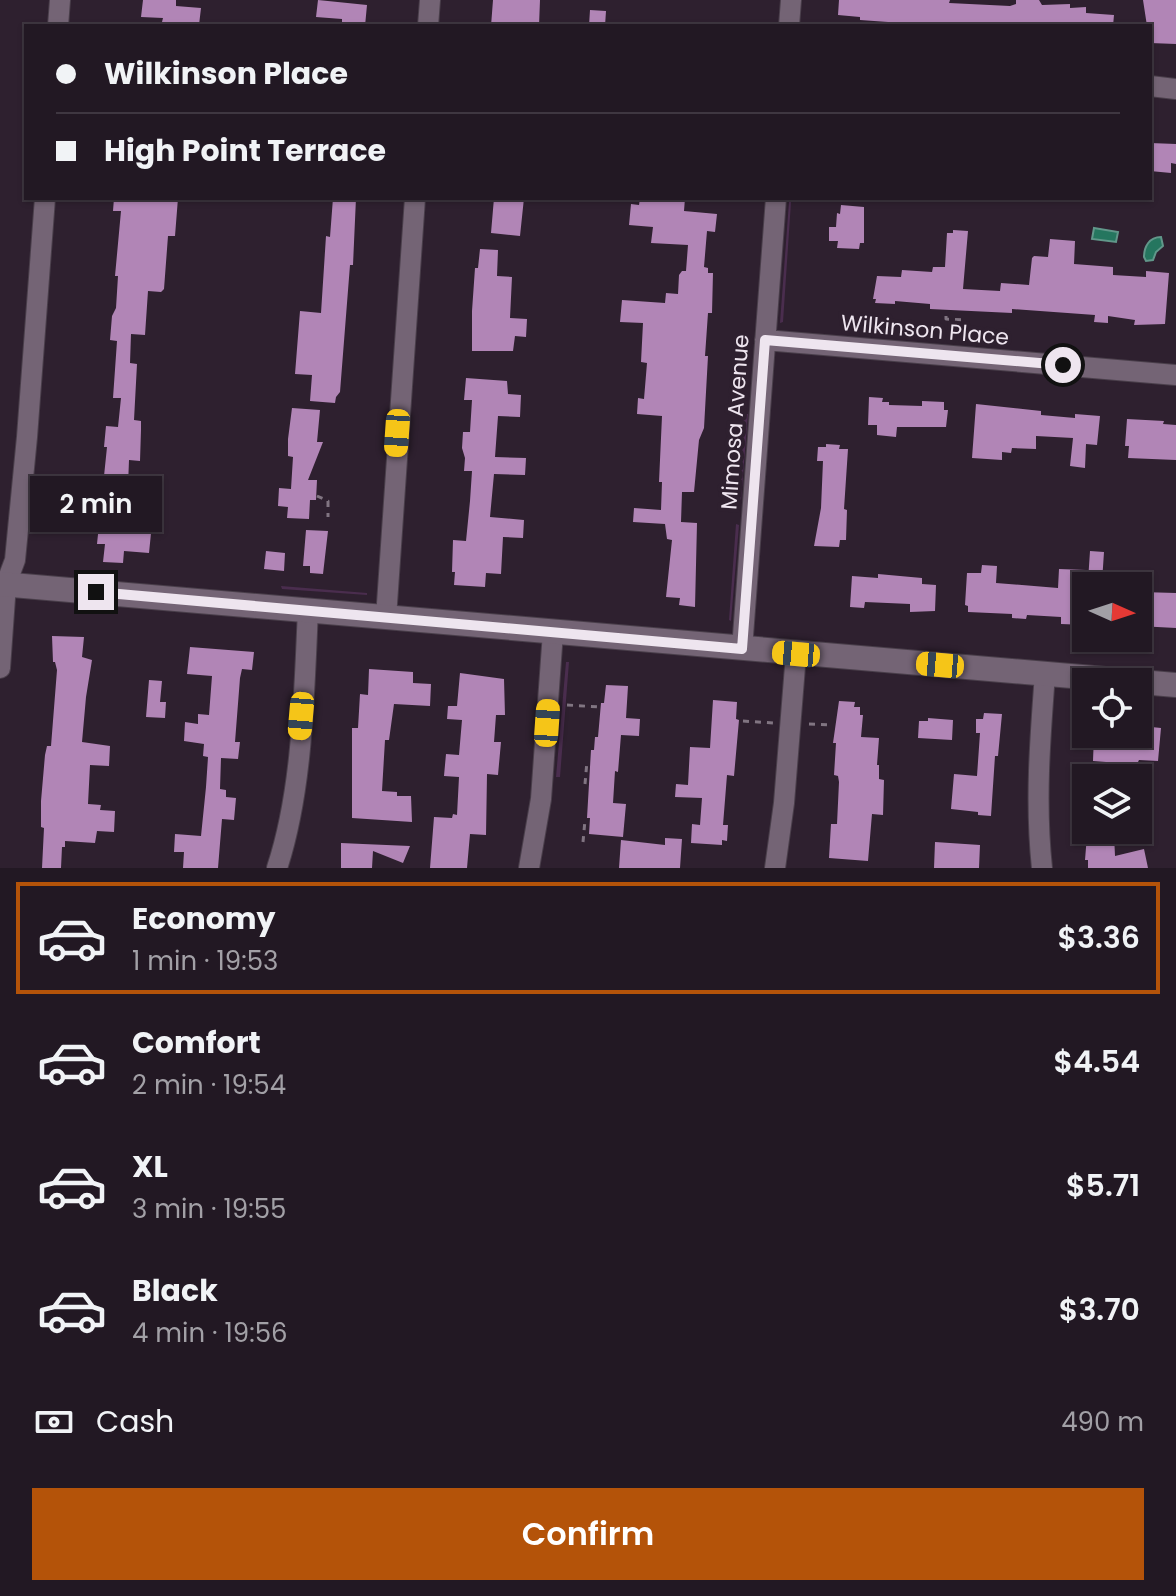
<!DOCTYPE html>
<meta charset="utf-8">
<style>
:root{--surface:#221823;--page:#2e2530;--text:#f1f3f6;--muted:#a2a0a6;--line:#3f3741;--accent:#b45309}
body{margin:0;font-family:Poppins,sans-serif;background:var(--page);color:var(--text);height:100vh;display:flex;flex-direction:column;font-size:30px;white-space:nowrap}
*{box-sizing:border-box;margin:0}
p{font-size:26px;color:var(--muted)}
.icon{flex:none;width:44px;height:44px;fill:none;stroke:currentColor;stroke-width:2;stroke-linecap:round;stroke-linejoin:round}
.map{position:relative;height:868px;overflow:hidden}
.sheet{display:flex;flex-direction:column;background:var(--surface);flex:1}
.sheet>*{flex:none}
.top-card{position:absolute;left:24px;top:24px;width:1128px;height:176px;border-radius:0px;box-shadow:0 2px 6px #0004,0 0 0 2px var(--line);display:grid;align-content:center;height:176px;padding:0 32px;background:var(--surface)}
.needle{width:52px;rotate:93deg}
.controls{position:absolute;left:1072px;top:572px;display:grid;gap:16px}
.controls a{display:grid;place-items:center;width:80px;height:80px;border-radius:0px;background:var(--surface);box-shadow:0 2px 6px #0004,0 0 0 2px var(--line);font-size:40px}
.end{position:absolute;width:36px;height:36px;margin:-18px;border:10px solid #eee5ef;background:#111;box-shadow:0 0 0 4px #111}
.from{border-radius:50%}
.bubble{position:absolute;height:56px;border-radius:0px;background:var(--surface);box-shadow:0 2px 6px #0004,0 0 0 2px var(--line);font-size:26px;font-weight:600;line-height:56px;text-align:center}
.car{position:absolute;width:24px;height:48px;margin:-24px -12px;border-radius:10px;box-shadow:0 0 6px 2px #0007;background:linear-gradient(#f5c518 24%,#345 0 40%,#f5c518 0 76%,#345 0 86%,#f5c518 0)}
.top-card b{display:flex;align-items:center;gap:28px;height:76px;font-size:30px}
.top-card b+b{border-top:2px solid var(--line)}
.top-card i{width:20px;height:20px;background:var(--text)}
ul{padding:14px 0 0;list-style:none}
li{display:flex;align-items:center;gap:24px;height:112px;margin:0 16px 12px;padding:0 16px;border:4px solid transparent;border-radius:0px}
li div{flex:1}
li b{display:block;font-size:30px}
li em{font-style:normal;font-weight:600}
li.current{border-color:var(--accent)}
li>.icon{width:72px;height:72px;stroke-width:1.5}
.pay{display:flex;align-items:center;gap:20px;height:88px;padding:0 32px;font-size:30px}
.pay p{margin-inline-start:auto}
.button{display:flex;gap:16px;margin-top:auto;padding:16px 32px}
.button a{flex:1;height:92px;border-radius:0px;background:var(--accent);color:#fff;font-size:32px;font-weight:600;line-height:92px;text-align:center}
.map>svg:first-child{display:block}
</style>
<div class="map">
<svg width="1176" height="868" viewBox="0 0 1176 868">
<rect width="100%" height="100%" fill="#2e202f"/>
<path fill="#4a2d4e" d="M789 202H791L783 322 780 323Z
M744 414H748L741 500H738Z
M736 524 739 525 731 621 729 620Z
M281 586 367 593V595L282 589Z
M566 662H569L560 777H556Z"/>
<path fill="#25765f" stroke="#61978a" stroke-width="2" d="M1094 228 1118 232 1116 242 1092 239Z
M1161 237 1163 246 1156 252 1153 260 1146 261 1144 257C1144 247 1149 237 1161 237Z"/>
<path fill="#b185b6" d="M143 0H176V6L201 8 199 25 162 22 163 18 141 17Z
M318 0 367 5 365 26H342V19L316 17Z
M493 0H540L539 26H491Z
M839 0H950L949 3 1010 6 1016 4V0H1039L1042 5 1070 4V8L1086 7V13L1114 15 1113 26H916V24L860 20V17L838 15Z
M1143 0H1176V44L1150 43V26H1147Z
M590 10 606 11 605 26H589Z
M1150 143 1176 144V164L1171 163V173L1150 171Z
M114 198H178L175 236H168L164 289 161 292 148 291 145 335 131 334 130 363 137 364 134 420 141 421V430L140 461 129 460 128 486H130V491L155 494 149 553 124 551 123 563 103 562 105 544H97L107 447H104L106 426 118 427 121 398H113L117 341 110 340 112 316 116 308 118 276H115L121 211H113Z
M333 198H356L353 265H350L340 392 336 397 335 403 310 401 312 375 295 374 300 311 321 313 326 236 330 237Z
M494 198H524L520 236 491 233Z
M640 198H685L684 211 717 214 715 232 707 231 704 267 708 268V273H713L712 313H708L705 356H708L704 428 699 440 694 492H682L681 522 697 523 695 607 679 605 680 598 666 597 672 540 667 539 665 524 633 522 634 508 661 510 662 482H659L662 416 637 414 638 398 644 399 647 363 641 362 643 323 620 322 622 300 665 303 666 293 678 294 679 275 682 271H686L688 245 651 243 653 227 629 225 631 204 639 205Z
M841 205 864 207V243H860L859 249 837 248 838 241H829V227H836L837 213 840 214Z
M953 230 968 231 963 289 1000 291 1001 283 1029 285 1032 258 1034 256 1048 257 1050 239 1075 241 1074 264 1113 267V275L1146 277V271L1169 273 1165 324 1134 325 1135 320 1108 316V323L1094 322 1095 315 1012 309V313L930 309V304L895 301V304L875 303 876 299H873L877 276 901 277 902 270 932 272 933 267H945L947 233H953Z
M480 249 498 250 497 276 512 277 510 318 527 319 526 337 515 336 513 351H472V311L475 268H478Z
M466 378 507 381 508 394 521 395 520 417 498 416 495 457 526 458 525 475 494 474 490 517 524 520 523 538 503 537 501 574 486 573 485 587 454 585 455 572H452L453 540 466 541 470 501 472 471H464L465 458 462 448 463 432H470L472 400H464Z
M869 397 883 398 882 402H889V405L922 406V401L944 402V410H948L946 427H897L896 437 877 435V425H868Z
M976 404 1041 411V415L1075 418V414L1100 416 1097 445 1086 444 1085 468 1070 466 1073 438 1036 436V449L1012 448 1011 453 1002 452V460L972 458Z
M292 408 320 410 317 442H323L308 480H317L316 500H310L309 519 287 518 288 507 278 506 279 488 291 489 293 457 288 456V439Z
M1127 419 1164 421 1163 424 1176 425V460L1128 458 1129 446H1125Z
M826 444 840 445 839 449H848L844 509 847 510 846 540H840L839 547 814 546 821 508 823 461H817L818 447H826Z
M306 530 328 531 323 574 310 573V566H303Z
M266 551 285 553 284 571 264 569Z
M1090 551 1104 552 1102 582 1088 581Z
M982 565 997 566 996 583 1058 588 1059 569 1086 570V625L1061 624V617L1027 615 1026 619 1012 618V614L968 612V606L965 605 967 573H981Z
M878 574 922 578V584L936 585 935 611 910 612V604L865 602 864 608 850 607 852 576 878 578Z
M1141 592 1176 593V628L1138 626V595H1141Z
M52 636 84 637 82 657 92 660 86 697 82 742 110 746 109 766 90 765 88 804 101 805 100 810 115 811 114 832 97 831 95 843 65 841V847H62L61 868H42L44 828 41 827V801L45 755 47 746H51L57 670 55 662H53Z
M190 647 254 652 252 670 242 669 240 678 235 742H240L238 759 221 758 220 789 226 790V797L236 798 234 820 222 819 218 868H183L184 852H174L175 834 201 836 206 787 208 757 203 756 204 744 184 741 185 722 198 724V714L209 715 212 676 187 674Z
M369 669 413 672V683L431 684 430 706 394 704 389 740H385L382 791 397 792V796H411L412 822 352 818V728H358L360 694 368 695Z
M460 673 504 679 505 715H496L494 742H501L498 775 487 774 486 835 470 834 467 868H430L434 817 452 818 453 814 457 815 459 777 444 776 446 754 459 755 462 720 447 719 448 706H457Z
M149 680 162 681 160 702H166L165 718 146 717Z
M606 685 628 686 626 718 640 719 639 736 621 735 618 772 615 771 613 803 626 804 623 837 589 834 590 818H587L591 750H594L595 737H598L601 703H604Z
M713 700 737 702 736 719 739 720 734 776 727 775 723 825H728L727 841 722 840V845L691 843 692 824 700 825 702 798 675 797 676 784 688 785 690 747 710 748Z
M839 701 855 702 854 707H860V715H863L861 737 879 738 877 765H879V779L884 780 883 815 872 814 868 861 829 858 831 824H837L839 782 838 776 834 775 836 743H833Z
M984 713 1002 714 998 756H995L991 816 978 815V812L951 809 954 774 977 776 980 733H976V719H983Z
M928 718 953 720 952 740 918 738 919 721H928Z
M1142 726 1161 728 1158 761 1139 760 1138 762 1132 764 1093 761 1094 734H1141Z
M1114 834 1115 856 1144 849 1148 868H1088V860H1085L1087 835Z
M665 838 682 839 680 868H619L621 840 665 845Z
M935 842 980 845 979 868H934Z
M341 843 363 844 410 846 403 863 373 851 372 868H341Z"/>
<g fill="none" stroke-linecap="round" stroke-linejoin="round">
<g stroke="#4a3f4b" stroke-width="22">
<path id="minor" d="M58 26 60 0
M428 26 430 0
M789 26 791 0
M1150 86 1176 89
M765 340 1176 375
M386 618 415 198
M742 649 776 198
M0 668 6 584 15 560 27 437 45 198
M277 868C303 789 304 693 308 610
M529 868 541 799 553 632
M775 868 784 803 796 654
M1042 868C1035 803 1040 739 1045 674"/>
</g>
<g stroke="#4a3f4b" stroke-width="26">
<path id="tertiary" d="M0 584 1176 685"/>
</g>
<path stroke="#817582" stroke-width="3" stroke-dasharray="6 6" stroke-linecap="butt" d="M946 316V319L965 320
M317 496 328 501V517
M567 705 599 707
M743 721 774 723
M809 724 832 725
M585 784 587 761
M583 842 585 820"/>
<use href="#minor" stroke="#746475" stroke-width="20"/>
<use href="#tertiary" stroke="#746475" stroke-width="24"/>
</g>
<g fill="none" stroke-linecap="round" stroke-linejoin="round">
<path stroke="#eee5ef" stroke-width="10" d="M96 592 742 649 765 340 1063 365"/>
</g>
<g text-anchor="middle" dominant-baseline="central" stroke-width="8" stroke-linejoin="round" paint-order="stroke">
<g font-size="22" fill="#eee5ef" stroke="#2e202f">
<text transform="translate(925 330) rotate(5)">Wilkinson Place</text>
<text transform="translate(735 422) rotate(-86)">Mimosa Avenue</text>
</g>
</g>
</svg>
<div class="controls">
<a><svg class="needle" viewBox="-14 -14 28 28"><path d="M0-13l5 13h-10z" fill="#e53935"/><path d="M0 13l5-13h-10z" fill="#a2a0a6"/></svg></a>
<a><svg class="icon" aria-label="locate" viewBox="0 0 24 24"><circle cx="12" cy="12" r="6"/><path d="M12 2v4M12 18v4M2 12h4M18 12h4"/></svg></a>
<a><svg class="icon" aria-label="layers" viewBox="0 0 24 24"><path d="M12 4l9 5-9 5-9-5zM3 14l9 5 9-5"/></svg></a>
</div>
<i class="end from" style="left:1063px;top:365px"></i>
<i class="end" style="left:96px;top:592px"></i>
<div class="bubble" style="left:30px;top:476px;width:132px">2 min</div>
<i class="car" style="left:397px;top:433px;rotate:184deg"></i>
<i class="car" style="left:796px;top:654px;rotate:275deg"></i>
<i class="car" style="left:940px;top:665px;rotate:275deg"></i>
<i class="car" style="left:301px;top:716px;rotate:185deg"></i>
<i class="car" style="left:547px;top:723px;rotate:4deg"></i>
<div class="top-card">
<b><i class="from"></i>Wilkinson Place</b>
<b><i></i>High Point Terrace</b>
</div>
</div>
<section class="sheet">
<ul>
<li class="current"><svg class="icon" aria-label="car" viewBox="0 0 24 24"><path d="M5 17H2v-5l4-1 3-4h7l3 4 3 1v5h-3M9 17h6M6 11h13"/><circle cx="7" cy="17" r="2"/><circle cx="17" cy="17" r="2"/></svg><div><b>Economy</b><p>1 min · 19:53</p></div><em>$3.36</em></li>
<li><svg class="icon" aria-label="car" viewBox="0 0 24 24"><path d="M5 17H2v-5l4-1 3-4h7l3 4 3 1v5h-3M9 17h6M6 11h13"/><circle cx="7" cy="17" r="2"/><circle cx="17" cy="17" r="2"/></svg><div><b>Comfort</b><p>2 min · 19:54</p></div><em>$4.54</em></li>
<li><svg class="icon" aria-label="car" viewBox="0 0 24 24"><path d="M5 17H2v-5l4-1 3-4h7l3 4 3 1v5h-3M9 17h6M6 11h13"/><circle cx="7" cy="17" r="2"/><circle cx="17" cy="17" r="2"/></svg><div><b>XL</b><p>3 min · 19:55</p></div><em>$5.71</em></li>
<li><svg class="icon" aria-label="car" viewBox="0 0 24 24"><path d="M5 17H2v-5l4-1 3-4h7l3 4 3 1v5h-3M9 17h6M6 11h13"/><circle cx="7" cy="17" r="2"/><circle cx="17" cy="17" r="2"/></svg><div><b>Black</b><p>4 min · 19:56</p></div><em>$3.70</em></li>
</ul>
<div class="pay"><svg class="icon" aria-label="cash" viewBox="0 0 24 24"><path d="M3 7h18v10H3z"/><circle cx="12" cy="12" r="2"/></svg>Cash<p>490 m</p></div>
<div class="button"><a>Confirm</a></div>
</section>
